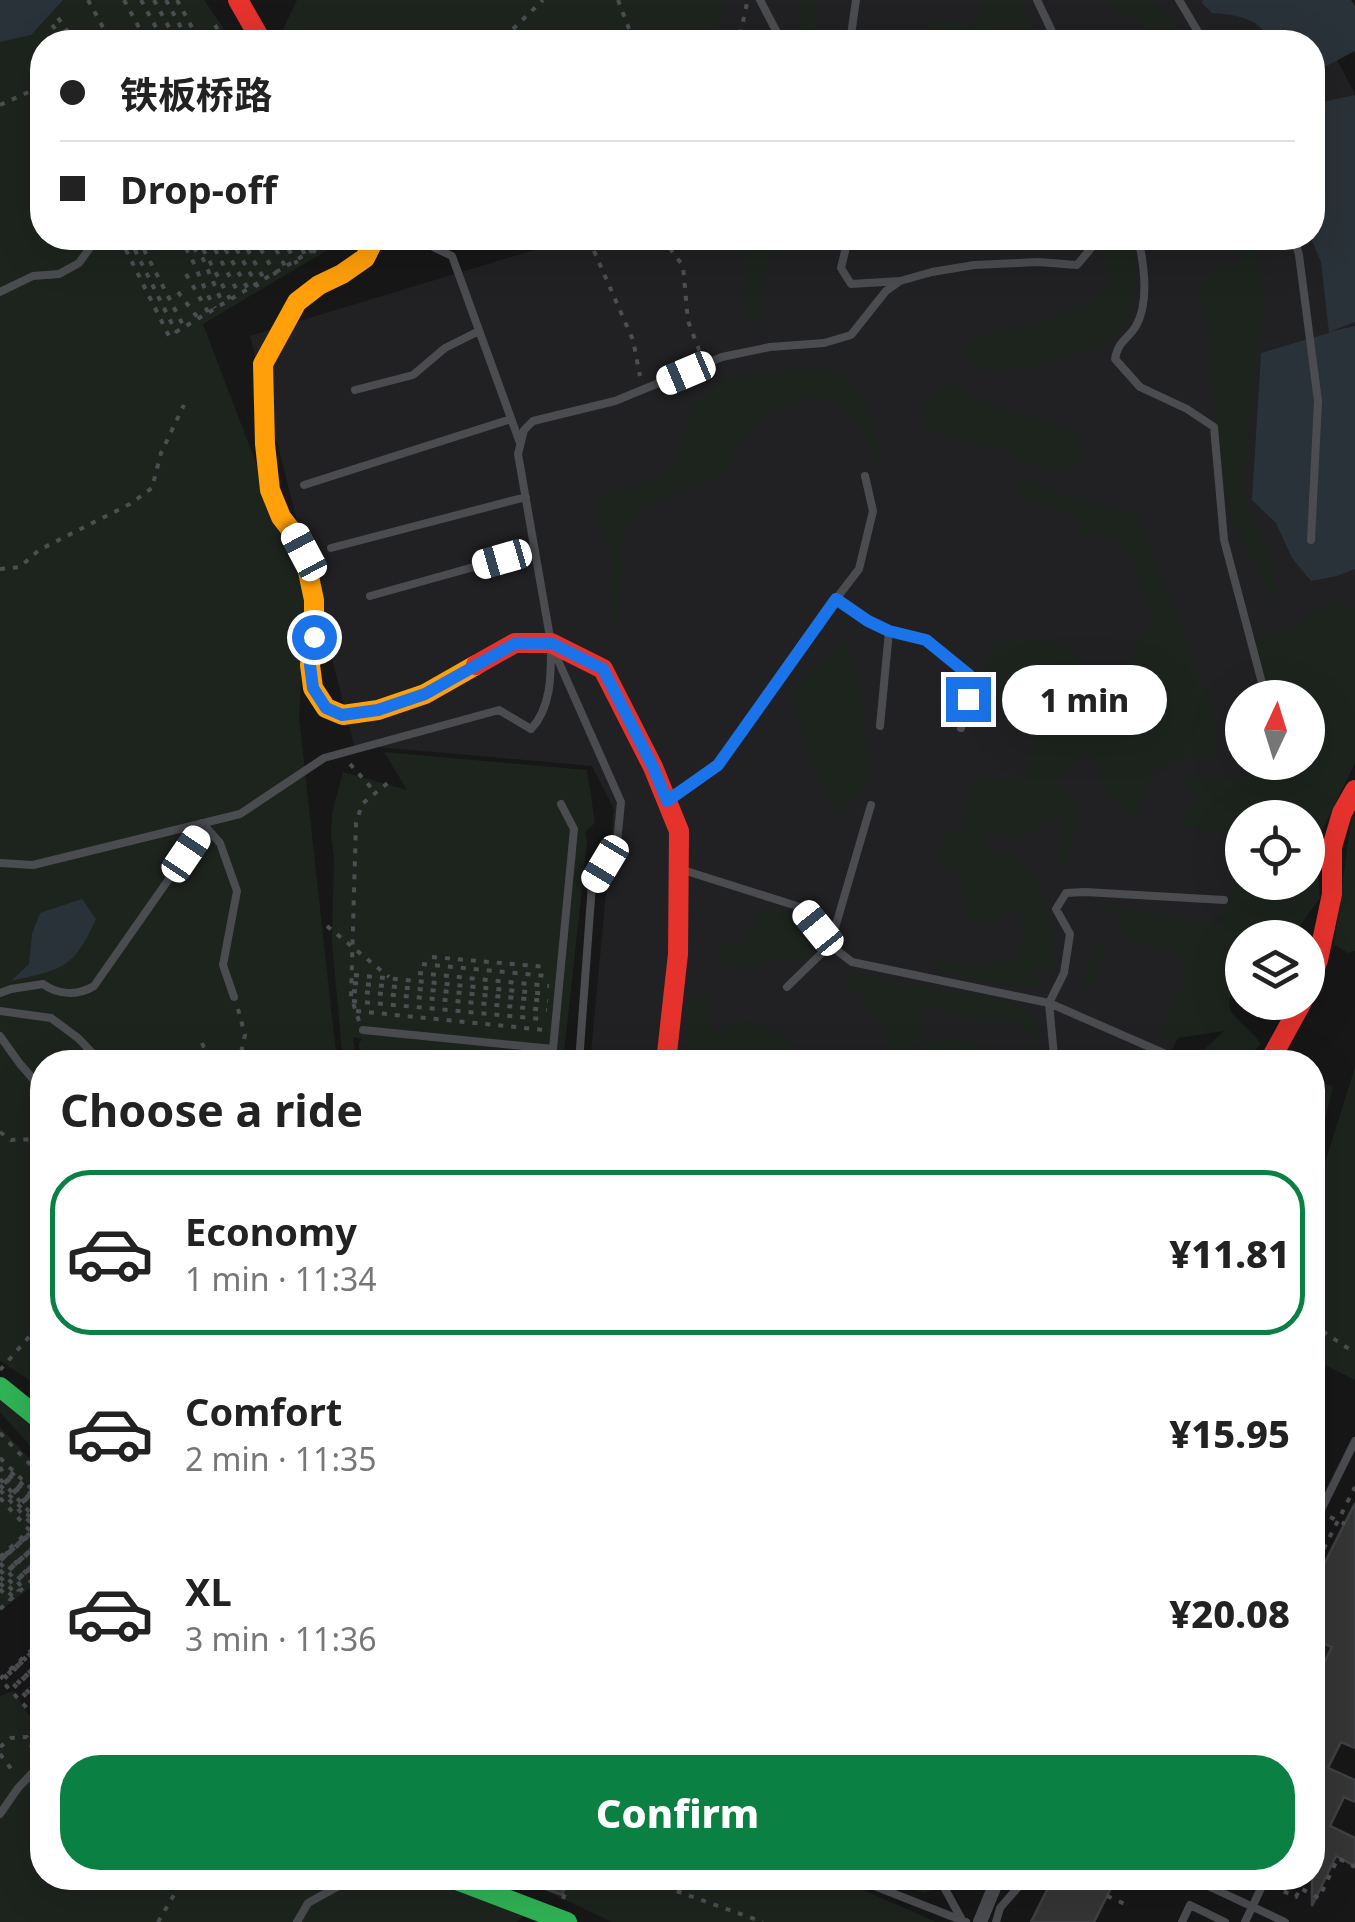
<!DOCTYPE html>
<meta charset="utf-8">
<style>
:root{--surface:#fff;--page:#f6f6f6;--text:#222;--muted:#767676;--line:#e0e0e0;--accent:#0b8043}
body{margin:0;font-family:"Noto Sans","Noto Sans SC",sans-serif;background:var(--page);color:var(--text);height:100vh;display:flex;flex-direction:column;font-size:38px;white-space:nowrap}
*{box-sizing:border-box;margin:0}
p{font-size:32px;color:var(--muted)}
.icon{flex:none;width:55px;height:55px;fill:none;stroke:currentColor;stroke-width:2;stroke-linecap:round;stroke-linejoin:round}
.map{position:relative;flex:1;overflow:hidden}
.details{position:absolute;left:30px;top:1050px;width:1295px;height:840px;display:flex;flex-direction:column;background:var(--surface);border-radius:40px;box-shadow:0 10px 40px #0002}
.details>*{flex:none}
.guide{position:absolute;left:30px;top:30px;width:1295px;height:220px;border-radius:40px;box-shadow:0 10px 40px #0002;display:grid;align-content:center;height:220px;padding:0 30px;background:var(--surface)}
.needle{width:65px;rotate:4deg}
.buttons{position:absolute;left:1225px;top:680px;display:grid;gap:20px}
.buttons a{display:grid;place-items:center;width:100px;height:100px;border-radius:50%;background:var(--surface);box-shadow:0 10px 40px #0002;font-size:50px}
.end{position:absolute;width:45px;height:45px;margin:-22px;border:12px solid #1a73e8;background:#fff;box-shadow:0 0 0 5px #fff}
.from{border-radius:50%}
.bubble{position:absolute;height:70px;border-radius:35px;background:var(--surface);box-shadow:0 10px 40px #0002;font-size:32px;font-weight:800;line-height:70px;text-align:center}
.car{position:absolute;width:30px;height:60px;margin:-30px -15px;border-radius:12px;box-shadow:0 0 8px 2px #0007;background:linear-gradient(#fff 24%,#345 0 40%,#fff 0 76%,#345 0 86%,#fff 0)}
.guide b{display:flex;align-items:center;gap:35px;height:95px;font-size:38px}
.guide b+b{border-top:2px solid var(--line)}
.guide i{width:25px;height:25px;background:var(--text)}
ul{padding:0;list-style:none}
li{display:flex;align-items:center;gap:30px;height:165px;margin:0 20px 15px;padding:0 10px;border:5px solid transparent;border-radius:40px}
li div{flex:1}
li b{display:block;font-size:38px}
li em{font-style:normal;font-weight:800}
li.selected{border-color:var(--accent)}
li>.icon{width:90px;height:90px;stroke-width:1.5}
h2{padding:0 30px;font-size:45px;line-height:120px}
.button{display:flex;gap:20px;margin-top:auto;padding:20px 30px}
.button a{flex:1;height:115px;border-radius:40px;background:var(--accent);color:#fff;font-size:40px;font-weight:800;line-height:115px;text-align:center}
.map>svg:first-child{display:block}
</style>
<div class="map">
<svg width="1355" height="1922" viewBox="0 0 1355 1922">
<rect width="100%" height="100%" fill="#171717"/>
<path fill="#212123" fill-rule="evenodd" d="M684 0H1306L1355 94V681L1287 817 1242 818V882L1255 883 1166 1062H590L614 809 592 766 354 745 250 336 574 238H1312V42H705ZM1242 698H1308V762H1242Z"/>
<path fill="#1d241e" d="M0 0H204L233 42H42V238H348L203 324 306 594 299 717 337 1062H42V1388L0 1361Z
M297 0H724L713 42H286L281 34Z
M801 0H814L817 24 814 42H802L800 31Z
M983 0H1019L1039 42H918L932 20 975 25Z
M1110 0H1152L1179 29 1186 42H1156L1135 18 1119 11Z
M726 238H796L793 245 766 260 757 331 743 306 749 264Z
M1106 238H1131L1136 286 1126 322 1100 347 1030 367 983 371 961 348 992 332 1040 324 1068 310 1093 305 1110 281 1106 268Z
M1225 238H1253L1266 314 1257 340 1244 487 1247 510 1269 550 1278 606 1231 519 1215 411 1209 328 1197 292 1215 270 1242 261 1228 245Z
M795 369C807 369 823 368 835 372 871 383 876 446 883 477L860 424 836 402 811 395 786 405 764 417 738 444 726 470 702 484 673 493 642 510 621 536 623 563 615 643 612 589V552L600 524 599 492 630 489 666 475 682 444 693 401 733 377 780 374Z
M949 384 977 401 1077 433 1085 458 1061 470 1028 464 1004 449 926 431 924 402Z
M1024 479 1061 494 1137 516 1213 710 1217 752 1200 758 1175 759 1150 774 1135 818C1111 800 1100 792 1099 762L1082 752 1069 769 1058 774V788L1080 799 1066 868 1058 865 1063 832 1057 816C1032 827 1021 845 993 831L983 836 989 850 1013 856 1043 888 1042 897 1055 937 1052 946 1054 960 1051 972 1038 965 1032 975 1045 985 1027 989 942 972 932 960C963 964 992 970 1020 955L1024 937 1022 916 1009 909C994 920 989 926 970 919 962 902 964 887 957 869L938 862 947 832 965 827 964 811 968 789 982 778 1024 781 1044 716 1041 699 1012 693 992 685C966 627 1032 639 1067 644L1078 658 1087 675 1107 695 1126 668 1139 637 1154 626 1133 563 1115 536 1091 531 1078 537 1082 518 1013 492Z
M1334 599 1355 609V763L1316 843 1320 898 1299 927 1296 937 1242 938V980C1210 1013 1246 1020 1261 1044L1248 1058H1234L1222 1062H1191L1224 1031 1165 1040 1161 1029 1187 972 1175 951 1154 950 1124 936 1121 915 1087 902C1131 908 1173 920 1217 925L1242 874V882H1308V818H1242V835L1180 826 1197 797 1181 776 1242 778 1260 763 1308 762V698L1273 697 1254 638 1288 632Z
M846 638 861 692 870 781 840 818 811 761 791 691Z
M384 752 587 770 595 823 585 832 587 843 563 1062H360L359 1043 362 1039 353 1037 356 1062H343L332 942 334 858 331 836 332 813 343 772 407 790Z
M1352 813 1355 816V951L1348 953 1334 945Z
M776 907C796 913 805 929 810 947L804 959 768 960 753 969 727 964 717 955 719 943 741 947 760 912Z
M1097 941 1106 950 1092 986 1081 982Z
M855 971 904 987 919 985 1010 1001 1034 1016 1039 1036 1032 1062 1033 1037 1019 1022 1005 1017 994 1022 930 1006 920 1007 919 1040 906 1062H892C886 1020 874 1008 843 980Z
M691 994 710 998 709 1015 713 1032 728 1029 737 1019 789 1037 801 1062H683Z
M946 1037 980 1044 976 1062H913L921 1046Z
M1355 1067V1380L1313 1359V1201Z
M1312 1077 1333 1087 1322 1132 1313 1134Z
M0 1398 42 1432V1460L0 1412Z
M0 1427 42 1472V1579L0 1611Z
M1313 1638 1332 1647 1313 1687Z
M13 1691 31 1718 42 1728V1878H439L524 1916 517 1922H0V1696Z
M518 1878H824L847 1883 936 1922H612Z
M879 1878H967L924 1893Z"/>
<path fill="#2a3239" d="M0 0H63L31 35 0 42Z
M1203 0H1351L1355 6V51L1313 73 1312 42H1270C1260 17 1236 15 1212 13L1202 3Z
M1355 95V322L1329 332 1355 326V569L1337 576 1311 581 1292 558 1276 523 1252 500 1261 353 1329 333 1321 262 1311 238 1313 104Z
M82 899 96 919C73 970 62 969 11 981L29 964 32 934 40 913Z"/>
<path fill="#353536" stroke="#3f4043" stroke-width="2.5" d="M1355 1503V1748L1341 1742 1328 1768 1355 1780V1802L1344 1797 1330 1826 1355 1838V1866L1336 1856 1312 1906V1687L1332 1647 1312 1638V1588Z
M519 1878H569L562 1895 519 1879Z
M1053 1878H1116L1094 1922H1031Z"/>
<g fill="none" stroke-linecap="round" stroke-linejoin="round">
<path stroke="#4d4e52" stroke-width="4" stroke-dasharray="5 8" stroke-linecap="butt" d="M88 0 111 42
M124 0 147 42
M141 0 164 42
M154 0 177 42
M166 0 189 42
M177 0 200 42
M618 0 634 42
M58 18 75 42
M52 25 67 42
M215 25 225 42
M132 36 135 42
M513 42V29L543 0
M732 42 739 40 747 3
M0 105 42 86
M120 238 169 336 333 238
M129 238 176 332
M138 238 184 327
M178 238C195 257 201 286 215 308
M185 238 203 259 222 302
M197 238 230 299
M209 238 239 294
M219 238 248 289
M230 238 258 287
M241 238 263 277
M254 238 276 275
M270 238 285 266
M282 238 297 264
M296 238 307 258
M307 238 315 253
M662 238 683 266 688 321 701 355
M594 251 633 340 640 376
M186 274 208 312
M178 292 198 318
M0 569 20 567 39 550 130 504 152 488 161 453 184 405
M350 764 376 793
M327 926 389 977
M432 957 547 967
M422 964 547 976
M418 973 549 986
M354 975 548 994
M353 983 548 1001
M352 991 547 1010
M352 1001 542 1019
M238 1009 245 1035 239 1062
M356 1011 545 1030
M359 1021 351 997 356 823 362 804 389 782
M202 1043 210 1062
M257 1062 261 1057 268 1062
M0 1132 11 1140 42 1139
M1312 1324 1355 1353
M0 1370 42 1322
M0 1433 42 1477
M0 1458 42 1499
M0 1467 6 1478 42 1516
M11 1472 42 1506
M9 1475 42 1511
M0 1479 42 1526
M4 1480 42 1522
M0 1485 42 1530
M0 1490 42 1535
M0 1498 42 1544
M1330 1517 1345 1524
M27 1533 42 1550
M24 1536 42 1556
M21 1538 42 1561
M18 1541 42 1568
M15 1544 42 1572
M11 1547 38 1575
M8 1550 35 1577
M5 1552 33 1580
M2 1555 29 1583
M0 1557 30 1530
M0 1557 26 1585
M0 1563 23 1588
M0 1570 19 1591
M1312 1572 1355 1487
M0 1577 16 1594
M0 1583 13 1597
M1312 1586 1324 1591
M0 1589 10 1600
M0 1609 42 1571
M42 1640 0 1679 28 1709 42 1696
M35 1647 42 1654
M31 1650 42 1662
M28 1653 42 1669
M23 1657 42 1678
M19 1661 42 1684
M16 1664 42 1692
M13 1667 40 1696
M8 1671 36 1700
M4 1675 33 1703
M0 1747 11 1738 27 1737 36 1756
M0 1754 15 1774
M640 1878 763 1922
M1132 1878 1137 1880
M1272 1886 1296 1897 1300 1888 1319 1898 1338 1858 1355 1867
M679 1892 683 1878
M1107 1896 1125 1904
M563 1899 570 1878
M158 1922 184 1878"/>
<path stroke="#4b4c50" stroke-width="8" d="M760 0 782 42
M1037 0 1057 42
M1179 0 1204 42
M850 42 856 0
M414 238 452 256 520 443
M846 238 847 243 841 268 851 284 900 281
M1138 238C1144 264 1150 301 1136 326 1127 341 1119 339 1115 359L1140 387 1187 409 1214 427 1224 540 1266 698
M1294 238 1299 255 1318 401 1311 540
M0 292 33 276 59 274 79 263 97 238
M355 390 413 375 445 348 479 331
M304 485 511 419
M331 548 526 497
M370 596 535 550
M836 599 869 621 889 631 926 641 969 675 968 699 961 728
M553 649 621 802 617 843 592 884 579 1062
M880 726 889 631
M670 799 718 765 806 638 859 569 873 511 865 476
M0 863 33 865 240 814 324 758 499 710 531 729C552 707 551 673 551 643L518 454 524 430 533 421 615 401 722 357 770 347 824 343 851 335 886 291 900 281 932 272 974 265 1038 262 1077 265 1093 246 1095 238
M683 870 800 907 830 945 852 962 1049 1003 1064 973 1070 934 1056 909 1066 893 1085 892 1224 900
M787 987 830 945 871 805
M0 993 11 989 43 984C58 995 78 996 94 986L199 836 202 823 220 843 237 891 223 965 234 997
M0 1011 51 1018 78 1038 101 1062
M363 1030 553 1049 552 1062
M0 1036 20 1064 42 1089
M553 1049 574 829 561 804
M1049 1062 1054 1056 1049 1003 1184 1062
M1312 1528 1355 1441
M0 1814 18 1788 42 1763
M500 1878 503 1894
M854 1878 966 1922
M939 1878 962 1920
M1191 1878 1285 1922
M297 1922 308 1903 353 1878
M996 1922 1000 1908 1026 1878
M1182 1922 1190 1905 1225 1922
M1245 1922 1264 1882"/>
<path stroke="#4b4c50" stroke-width="14" d="M980 1922 998 1878"/>
<path stroke="#30b455" stroke-width="20" d="M0 1387 42 1421
M451 1878 567 1922"/>
<path stroke="#ff9f0a" stroke-width="20" d="M375 238 365 258 342 274 319 285 297 302 263 364 265 444 270 490 281 517 294 534 304 553 314 600V637L310 665 313 688 326 708 343 715 378 710 425 694 476 665"/>
<path stroke="#e5322d" stroke-width="20" d="M238 0 262 42
M476 665 515 643H551L603 669 653 767 679 831 678 954 666 1062
M1308 987 1318 960 1332 894V847L1342 813 1355 790
M1269 1062 1302 1002"/>
</g>
<g fill="none" stroke-linecap="round" stroke-linejoin="round">
<path stroke="#1a73e8" stroke-width="12" d="M314 637 310 665 313 688 326 708 342 715 378 710 425 694 516 643H551L603 669 653 767 667 801 718 765 836 599 868 621 889 631 926 640 969 675 968 699"/>
</g>
</svg>
<div class="buttons">
<a><svg class="needle" viewBox="-14 -14 28 28"><path d="M0-13l5 13h-10z" fill="#e53935"/><path d="M0 13l5-13h-10z" fill="#767676"/></svg></a>
<a><svg class="icon" aria-label="locate" viewBox="0 0 24 24"><circle cx="12" cy="12" r="6"/><path d="M12 2v4M12 18v4M2 12h4M18 12h4"/></svg></a>
<a><svg class="icon" aria-label="layers" viewBox="0 0 24 24"><path d="M12 4l9 5-9 5-9-5zM3 14l9 5 9-5"/></svg></a>
</div>
<i class="end from" style="left:314px;top:637px"></i>
<i class="end" style="left:968px;top:699px"></i>
<div class="bubble" style="left:1002px;top:665px;width:165px">1 min</div>
<i class="car" style="left:686px;top:373px;rotate:247deg"></i>
<i class="car" style="left:304px;top:552px;rotate:332deg"></i>
<i class="car" style="left:502px;top:559px;rotate:254deg"></i>
<i class="car" style="left:186px;top:854px;rotate:34deg"></i>
<i class="car" style="left:605px;top:864px;rotate:211deg"></i>
<i class="car" style="left:818px;top:928px;rotate:321deg"></i>
<div class="guide">
<b><i class="from"></i>铁板桥路</b>
<b><i></i>Drop-off</b>
</div>
<section class="details">
<h2>Choose a ride</h2>
<ul>
<li class="selected"><svg class="icon" aria-label="car" viewBox="0 0 24 24"><path d="M5 17H2v-5l4-1 3-4h7l3 4 3 1v5h-3M9 17h6M6 11h13"/><circle cx="7" cy="17" r="2"/><circle cx="17" cy="17" r="2"/></svg><div><b>Economy</b><p>1 min · 11:34</p></div><em>¥11.81</em></li>
<li><svg class="icon" aria-label="car" viewBox="0 0 24 24"><path d="M5 17H2v-5l4-1 3-4h7l3 4 3 1v5h-3M9 17h6M6 11h13"/><circle cx="7" cy="17" r="2"/><circle cx="17" cy="17" r="2"/></svg><div><b>Comfort</b><p>2 min · 11:35</p></div><em>¥15.95</em></li>
<li><svg class="icon" aria-label="car" viewBox="0 0 24 24"><path d="M5 17H2v-5l4-1 3-4h7l3 4 3 1v5h-3M9 17h6M6 11h13"/><circle cx="7" cy="17" r="2"/><circle cx="17" cy="17" r="2"/></svg><div><b>XL</b><p>3 min · 11:36</p></div><em>¥20.08</em></li>
</ul>
<div class="button"><a>Confirm</a></div>
</section>
</div>
